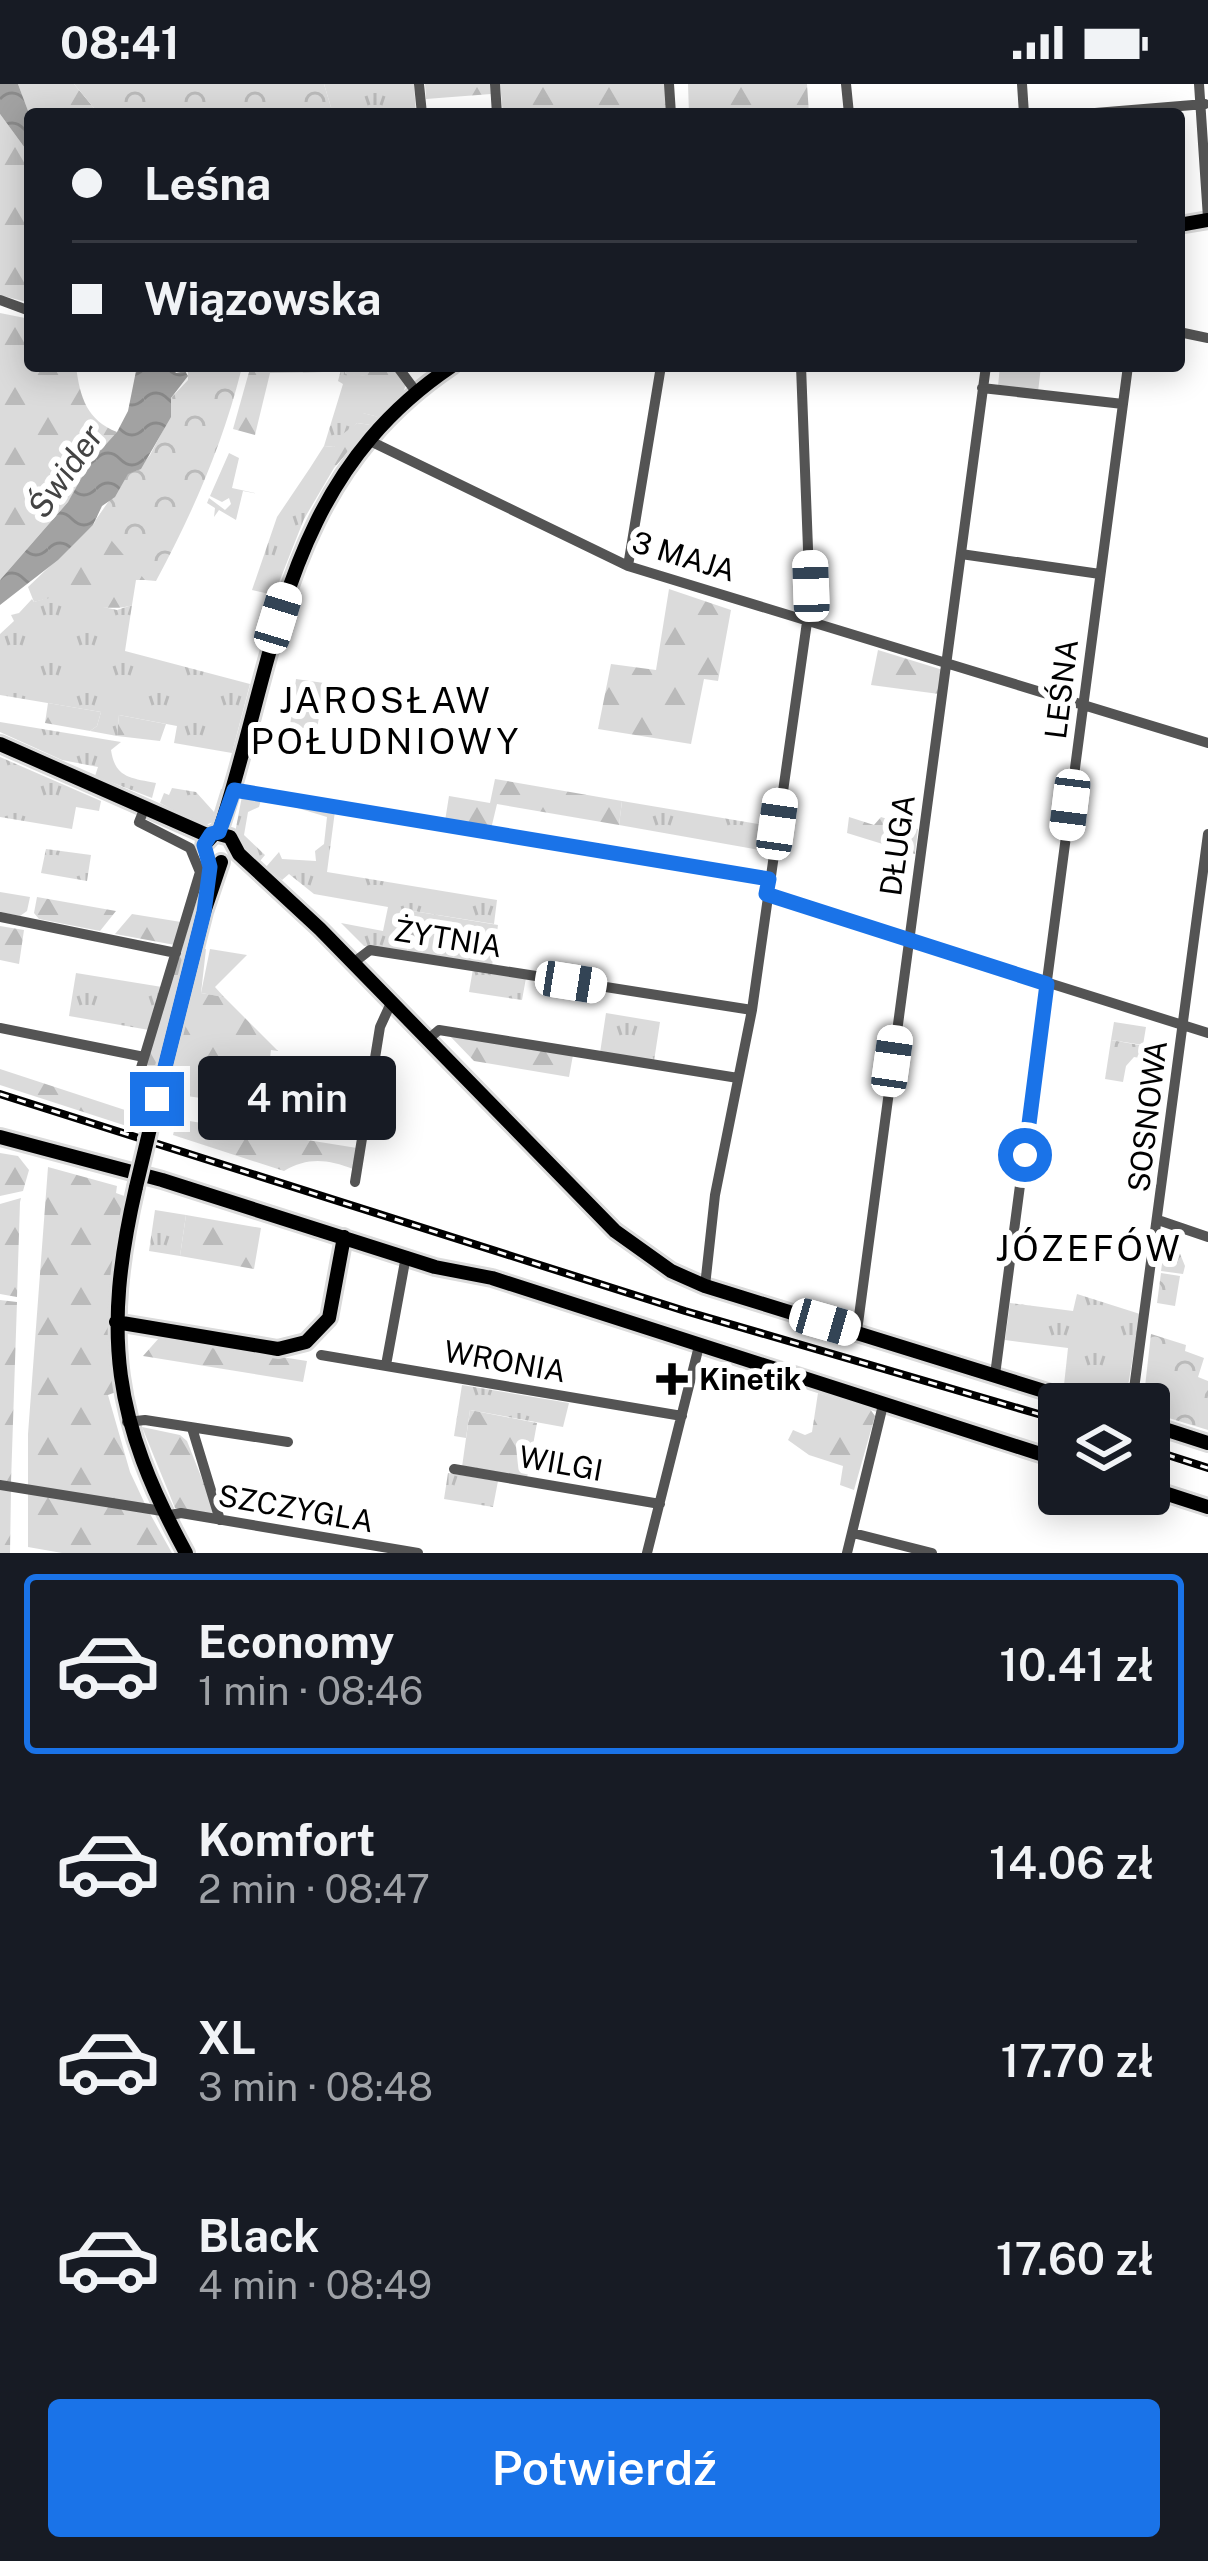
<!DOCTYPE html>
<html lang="pl">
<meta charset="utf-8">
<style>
:root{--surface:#171b24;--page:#242831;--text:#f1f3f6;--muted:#9ea1a6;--line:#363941;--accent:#1a73e8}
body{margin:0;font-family:"Public Sans",sans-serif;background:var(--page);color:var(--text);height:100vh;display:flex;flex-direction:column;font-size:45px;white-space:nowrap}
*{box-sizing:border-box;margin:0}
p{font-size:39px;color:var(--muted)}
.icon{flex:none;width:66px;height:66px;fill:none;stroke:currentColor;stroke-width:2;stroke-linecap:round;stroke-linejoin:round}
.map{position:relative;height:1469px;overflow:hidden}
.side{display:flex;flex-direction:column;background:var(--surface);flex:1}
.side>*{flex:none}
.hud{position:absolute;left:24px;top:24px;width:1161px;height:264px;border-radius:12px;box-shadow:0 6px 30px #0003;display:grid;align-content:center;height:264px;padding:0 48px;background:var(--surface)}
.buttons{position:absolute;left:1038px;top:1299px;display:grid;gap:24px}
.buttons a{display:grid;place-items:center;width:132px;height:132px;border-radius:12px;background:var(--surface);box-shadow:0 6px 30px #0003;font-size:60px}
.end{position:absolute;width:54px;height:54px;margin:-27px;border:15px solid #1a73e8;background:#fff;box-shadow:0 0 0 6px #fff}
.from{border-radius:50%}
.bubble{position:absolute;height:84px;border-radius:12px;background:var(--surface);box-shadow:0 6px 30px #0003;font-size:39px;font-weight:600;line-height:84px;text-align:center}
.car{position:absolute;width:36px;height:72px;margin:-36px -18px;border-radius:15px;box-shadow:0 0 9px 3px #0007;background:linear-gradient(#fff 24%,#345 0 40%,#fff 0 76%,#345 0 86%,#fff 0)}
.hud b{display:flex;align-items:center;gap:42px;height:114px;font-size:45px}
.hud b+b{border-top:3px solid var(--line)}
.hud i{width:30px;height:30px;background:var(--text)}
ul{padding:21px 0 0;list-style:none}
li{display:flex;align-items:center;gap:36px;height:180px;margin:0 24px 18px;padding:0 24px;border:6px solid transparent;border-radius:12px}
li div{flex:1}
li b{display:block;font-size:45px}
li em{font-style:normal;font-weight:600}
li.selected{border-color:var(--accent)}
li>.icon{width:108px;height:108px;stroke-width:1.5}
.cta{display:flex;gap:24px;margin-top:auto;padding:24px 48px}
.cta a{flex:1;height:138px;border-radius:12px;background:var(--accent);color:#fff;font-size:48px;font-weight:600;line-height:138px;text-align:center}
.status{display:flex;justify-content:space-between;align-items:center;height:84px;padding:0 60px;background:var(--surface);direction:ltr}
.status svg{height:33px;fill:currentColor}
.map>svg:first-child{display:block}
</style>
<div class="status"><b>08:41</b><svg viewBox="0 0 49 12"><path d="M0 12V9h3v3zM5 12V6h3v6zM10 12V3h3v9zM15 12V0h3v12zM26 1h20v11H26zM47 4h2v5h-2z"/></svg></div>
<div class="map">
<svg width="1208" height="1469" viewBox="0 0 1208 1469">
<defs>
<pattern id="grass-tufts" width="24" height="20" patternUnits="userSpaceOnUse" patternTransform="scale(3)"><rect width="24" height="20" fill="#dbdbdb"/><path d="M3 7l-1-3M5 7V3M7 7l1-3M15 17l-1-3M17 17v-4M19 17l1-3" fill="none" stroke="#bababa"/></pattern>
<pattern id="forest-firs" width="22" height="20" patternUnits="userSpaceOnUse" patternTransform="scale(3)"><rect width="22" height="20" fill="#dbdbdb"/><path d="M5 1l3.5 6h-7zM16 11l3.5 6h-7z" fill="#bababa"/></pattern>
<pattern id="park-crowns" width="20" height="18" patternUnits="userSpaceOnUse" patternTransform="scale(3)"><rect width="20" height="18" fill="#dbdbdb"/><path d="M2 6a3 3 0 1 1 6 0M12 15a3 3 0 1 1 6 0" fill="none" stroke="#bababa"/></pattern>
<pattern id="water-waves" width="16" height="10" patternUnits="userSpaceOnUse" patternTransform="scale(3)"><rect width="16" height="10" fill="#a2a2a2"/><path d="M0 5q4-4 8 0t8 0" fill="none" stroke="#8a8a8a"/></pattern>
</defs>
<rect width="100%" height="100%" fill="#fff"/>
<path fill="url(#grass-tufts)" d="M324 0H414L416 30H333Z
M342 282H347L345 289 367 292 363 329 379 333 371 341 357 339 334 363 324 362 343 300 338 297Z
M310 384H334L304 435 274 511 252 506 277 433Z
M53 512 117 526 132 521 125 567 250 600 232 669 174 659 177 642 119 631 117 652 90 647 97 642 101 628 0 611V550L14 537 11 531 19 529 32 515 34 518Z
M0 638 121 658 111 666C115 693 129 694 156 699L152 714 95 692 98 683 62 676 0 648Z
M0 673 101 717 99 727 76 723 72 745 0 733Z
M172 704 196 708 214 728 221 705 226 706 216 737 203 742 160 719 164 709 169 711Z
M242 712 261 716 259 723 248 728 244 751 265 771 260 777 246 767 235 749Z
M271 716 335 727 327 788 497 816 494 840 413 827 407 869 364 862 341 839 383 847 388 823 314 810 289 790 282 796 266 783 279 768 282 775 316 777 315 767 324 760 327 733Z
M622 717 770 742 766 767 619 741Z
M46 765 91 771 87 797 41 789Z
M0 808 30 813 27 827 20 832 0 828Z
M210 865 247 871 215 903 224 913 201 909Z
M473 885 526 894 522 916 469 908Z
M76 889 162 903 149 946 69 932Z
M606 929 660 938 654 977 600 969Z
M155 1126 186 1131 180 1172 149 1167Z
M1077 1210 1140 1230 1125 1320 1110 1319 1064 1301 1068 1264 1005 1256 1010 1219 1073 1227Z
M462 1301 569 1319 563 1343 470 1326 466 1354 454 1352Z
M448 1389 498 1397 493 1423 444 1415Z"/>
<path fill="url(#forest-firs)" d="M18 0H74L99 30 30 32Z
M425 0H490L491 10 426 15Z
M500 0H666L668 30H503Z
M688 0H807L809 30H689Z
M0 30 30 71V219L0 211Z
M0 229 30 235V282H76C80 314 87 336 117 348L68 418 0 496Z
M269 282H324V288L270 289 255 351 233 345 249 288Z
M347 282H392L406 301 402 311 379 333 362 329 366 292 345 290Z
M357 339 371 341 334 384H310L324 362 334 363 339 353Z
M101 429 150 488 145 496H136L132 521C117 528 70 521 53 513L34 518 28 503 93 441Z
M669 505 731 526 718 597 704 595 691 660 598 645 611 580 656 586Z
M878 566 943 586 939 610 871 601Z
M48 619 101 628 97 642 90 647 45 639Z
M119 631 166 640 160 657 117 652Z
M495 695 622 717 619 741 497 720 491 745 445 737 449 712 490 719Z
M849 733 874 741 881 733 918 745 915 770 847 749Z
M199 809 202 810 152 1010 137 1005Z
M37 813 116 827 100 847 39 835 34 829Z
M413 827 498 841 492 882 407 869Z
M132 830 181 838 175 861 115 850Z
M0 842 24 846 19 880 0 876Z
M200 865H206L201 909 224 913 278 967 271 966 268 992 249 988 244 1020 165 1009Z
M448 950 573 971 569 993 474 977Z
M0 985 131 1028 139 1046 0 1001Z
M177 1035 357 1064 353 1085C328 1075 307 1073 284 1087L173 1051Z
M0 1069 18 1072 29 1086 23 1107 0 1112Z
M48 1083 117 1102 116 1109 127 1113C114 1179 103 1241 116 1308L108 1311 130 1388 146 1422 28 1403V1350Z
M21 1114 20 1118 17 1213 0 1210V1120Z
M186 1131 261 1144 254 1185 180 1172Z
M0 1216 17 1218 11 1398 0 1396Z
M159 1254 307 1277 303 1298 143 1272Z
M818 1309 870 1325 875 1332 854 1406 840 1401 843 1382 809 1371 788 1356 793 1346 805 1351 812 1348Z
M470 1326 537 1339 527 1394 462 1383Z
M142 1343 180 1351 187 1357 215 1428 209 1431 175 1424Z
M0 1404 11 1406 10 1469H0Z
M28 1409 149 1428 172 1469H62L28 1463Z"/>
<path fill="url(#park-crowns)" d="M74 0H324L333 30H99Z
M188 282H239L241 287C222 362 193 428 156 497L145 496 95 437 128 389 138 386 150 371 170 333 171 314 188 296Z
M1111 956 1162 965 1159 977 1134 973 1126 982 1123 998 1105 995Z
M1166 1152 1174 1155 1185 1182 1183 1190 1161 1187Z
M1161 1189 1180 1192 1175 1222 1157 1219Z
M1151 1250 1186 1261 1185 1267 1204 1274 1198 1293 1208 1297V1346L1149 1328V1320H1143Z"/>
<path fill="#dbdbdb" d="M1000 282H1041L1038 308 998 302Z
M229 369 239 374 232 404 259 410 243 407 236 436 219 426 214 433 215 424 207 419 209 414 225 426 231 420 229 414 222 418 210 412Z
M296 595 324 599 317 646 290 642Z
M1114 938 1146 943 1143 961 1111 956Z"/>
<path fill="url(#water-waves)" d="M0 0H18L30 32V71L0 30Z
M137 282H172L176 289 185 287 188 292 171 314V333L141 385 128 390 115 413 102 422 93 441 58 476 0 521V496L68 418 91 377 117 348 128 327Z"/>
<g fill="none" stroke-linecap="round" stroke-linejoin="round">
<g stroke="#dbdbdb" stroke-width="20">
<path id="major" d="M1179 141 1208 136
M0 660 209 752
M219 748C278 571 281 397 452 282
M204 761 215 749 230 753 239 770 320 845 615 1147 671 1187 705 1202 1086 1320
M157 1015 204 828 221 778
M0 1053 162 1096 435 1183 492 1194 1059 1376
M136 1103C102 1251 113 1336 186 1469
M116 1238 278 1265 306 1258 329 1234 344 1153
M1149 1340 1208 1359
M1149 1404 1208 1423"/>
</g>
<path stroke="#545454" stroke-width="10" d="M419 0 422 30
M495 0 497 30
M669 0 671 30
M846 0 849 30
M1022 0 1024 30
M1199 0 1208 134
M1083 30 1205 20
M0 216 30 227
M1179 248 1208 254
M397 282 417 309
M982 304 1123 320
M368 356 628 482 1208 659
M961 470 1100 490
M628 482 661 282
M234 706 769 795
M766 810 1208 949
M0 833 176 869
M353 879 370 866 752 926
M0 944 144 973
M427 956 439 946 738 994
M134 1016V1007L200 788 190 764 139 738 145 723
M355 1098 380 943 391 919
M1158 1136 1208 1153
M705 1202 715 1111 752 926 810 517 801 282
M857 1247 986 282
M321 1271 682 1332
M386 1281 406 1172
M995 1291 1128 282
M1132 1320 1208 750
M127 1338 145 1336 288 1358
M192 1344 220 1436
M454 1385 660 1420
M0 1401 162 1427
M165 1432 181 1429 418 1469
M853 1449 932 1469
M647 1469 699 1262
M847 1469 883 1321"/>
<use href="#major" stroke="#000" stroke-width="14"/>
<g stroke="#000" stroke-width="8">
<path id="rail" d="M0 1010 685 1227 1059 1336
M1149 1365 1208 1384"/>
</g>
<use href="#rail" stroke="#fff" stroke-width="3" stroke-dasharray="9" stroke-linecap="butt"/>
<g stroke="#dbdbdb" stroke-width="20" stroke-linecap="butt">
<path id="major-bridge" d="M136 1103 157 1015"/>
</g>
<use href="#major-bridge" stroke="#000" stroke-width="14"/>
</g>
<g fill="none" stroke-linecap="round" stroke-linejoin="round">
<path stroke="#1a73e8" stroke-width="15" d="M157 1015 204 828 210 783 204 761 211 750 219 748 234 706 769 795 766 810 1047 900 1025 1071"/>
</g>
<path fill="#000" stroke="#fff" stroke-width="4.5" d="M666 1277h12v12h12v12h-12v12h-12v-12h-12v-12h12z"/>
<g text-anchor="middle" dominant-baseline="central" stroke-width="12" stroke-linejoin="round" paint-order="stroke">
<g font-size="30" fill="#000" stroke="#fff">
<text transform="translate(684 472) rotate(17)">3 MAJA</text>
<text transform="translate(1061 605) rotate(-83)">LEŚNA</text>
<text transform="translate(897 761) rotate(-82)">DŁUGA</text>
<text transform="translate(448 854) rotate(9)">ŻYTNIA</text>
<text transform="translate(1147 1032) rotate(-83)">SOSNOWA</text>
<text transform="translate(505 1277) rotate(10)">WRONIA</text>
<text transform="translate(561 1379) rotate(10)">WILGI</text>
<text transform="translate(296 1424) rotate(10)">SZCZYGLA</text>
</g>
<g font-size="30" font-weight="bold" fill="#000" stroke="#fff" text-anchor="start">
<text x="699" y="1295">Kinetik</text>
</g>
<g font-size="33" font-style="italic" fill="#434343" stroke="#fff">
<text transform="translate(65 387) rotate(-55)">Świder</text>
</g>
<g font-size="36" letter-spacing="3" fill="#000" stroke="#fff">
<text x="386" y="616">JAROSŁAW<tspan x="386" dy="41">POŁUDNIOWY</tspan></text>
<text x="1089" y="1164">JÓZEFÓW</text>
</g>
</g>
</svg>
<div class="buttons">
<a><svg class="icon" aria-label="layers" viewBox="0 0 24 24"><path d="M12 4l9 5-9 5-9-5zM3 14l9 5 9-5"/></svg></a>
</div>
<i class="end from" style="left:1025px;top:1071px"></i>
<i class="end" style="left:157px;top:1015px"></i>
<div class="bubble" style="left:198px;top:972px;width:198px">4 min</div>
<i class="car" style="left:811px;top:502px;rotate:358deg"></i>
<i class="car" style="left:278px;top:534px;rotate:17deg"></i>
<i class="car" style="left:1070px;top:721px;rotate:187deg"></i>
<i class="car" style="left:777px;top:740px;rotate:8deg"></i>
<i class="car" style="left:571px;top:898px;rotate:99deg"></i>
<i class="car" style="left:892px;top:977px;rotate:8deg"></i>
<i class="car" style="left:825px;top:1238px;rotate:106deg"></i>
<div class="hud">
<b><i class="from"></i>Leśna</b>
<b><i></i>Wiązowska</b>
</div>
</div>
<section class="side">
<ul>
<li class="selected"><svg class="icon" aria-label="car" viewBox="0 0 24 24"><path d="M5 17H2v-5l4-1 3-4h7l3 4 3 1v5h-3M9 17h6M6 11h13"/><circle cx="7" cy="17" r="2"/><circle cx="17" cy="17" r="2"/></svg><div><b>Economy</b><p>1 min · 08:46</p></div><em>10.41 zł</em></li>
<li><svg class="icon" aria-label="car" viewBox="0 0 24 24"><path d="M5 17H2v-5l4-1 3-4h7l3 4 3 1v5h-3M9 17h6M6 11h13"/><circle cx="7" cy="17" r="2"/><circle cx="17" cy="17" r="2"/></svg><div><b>Komfort</b><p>2 min · 08:47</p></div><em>14.06 zł</em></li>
<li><svg class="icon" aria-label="car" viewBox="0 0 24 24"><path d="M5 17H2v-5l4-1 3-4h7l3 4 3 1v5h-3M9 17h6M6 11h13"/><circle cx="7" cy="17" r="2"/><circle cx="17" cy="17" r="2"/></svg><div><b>XL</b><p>3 min · 08:48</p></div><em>17.70 zł</em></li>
<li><svg class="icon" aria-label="car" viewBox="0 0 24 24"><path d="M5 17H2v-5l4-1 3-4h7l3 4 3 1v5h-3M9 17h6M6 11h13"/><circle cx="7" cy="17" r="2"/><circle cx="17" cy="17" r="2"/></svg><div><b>Black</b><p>4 min · 08:49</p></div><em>17.60 zł</em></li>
</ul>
<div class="cta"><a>Potwierdź</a></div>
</section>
